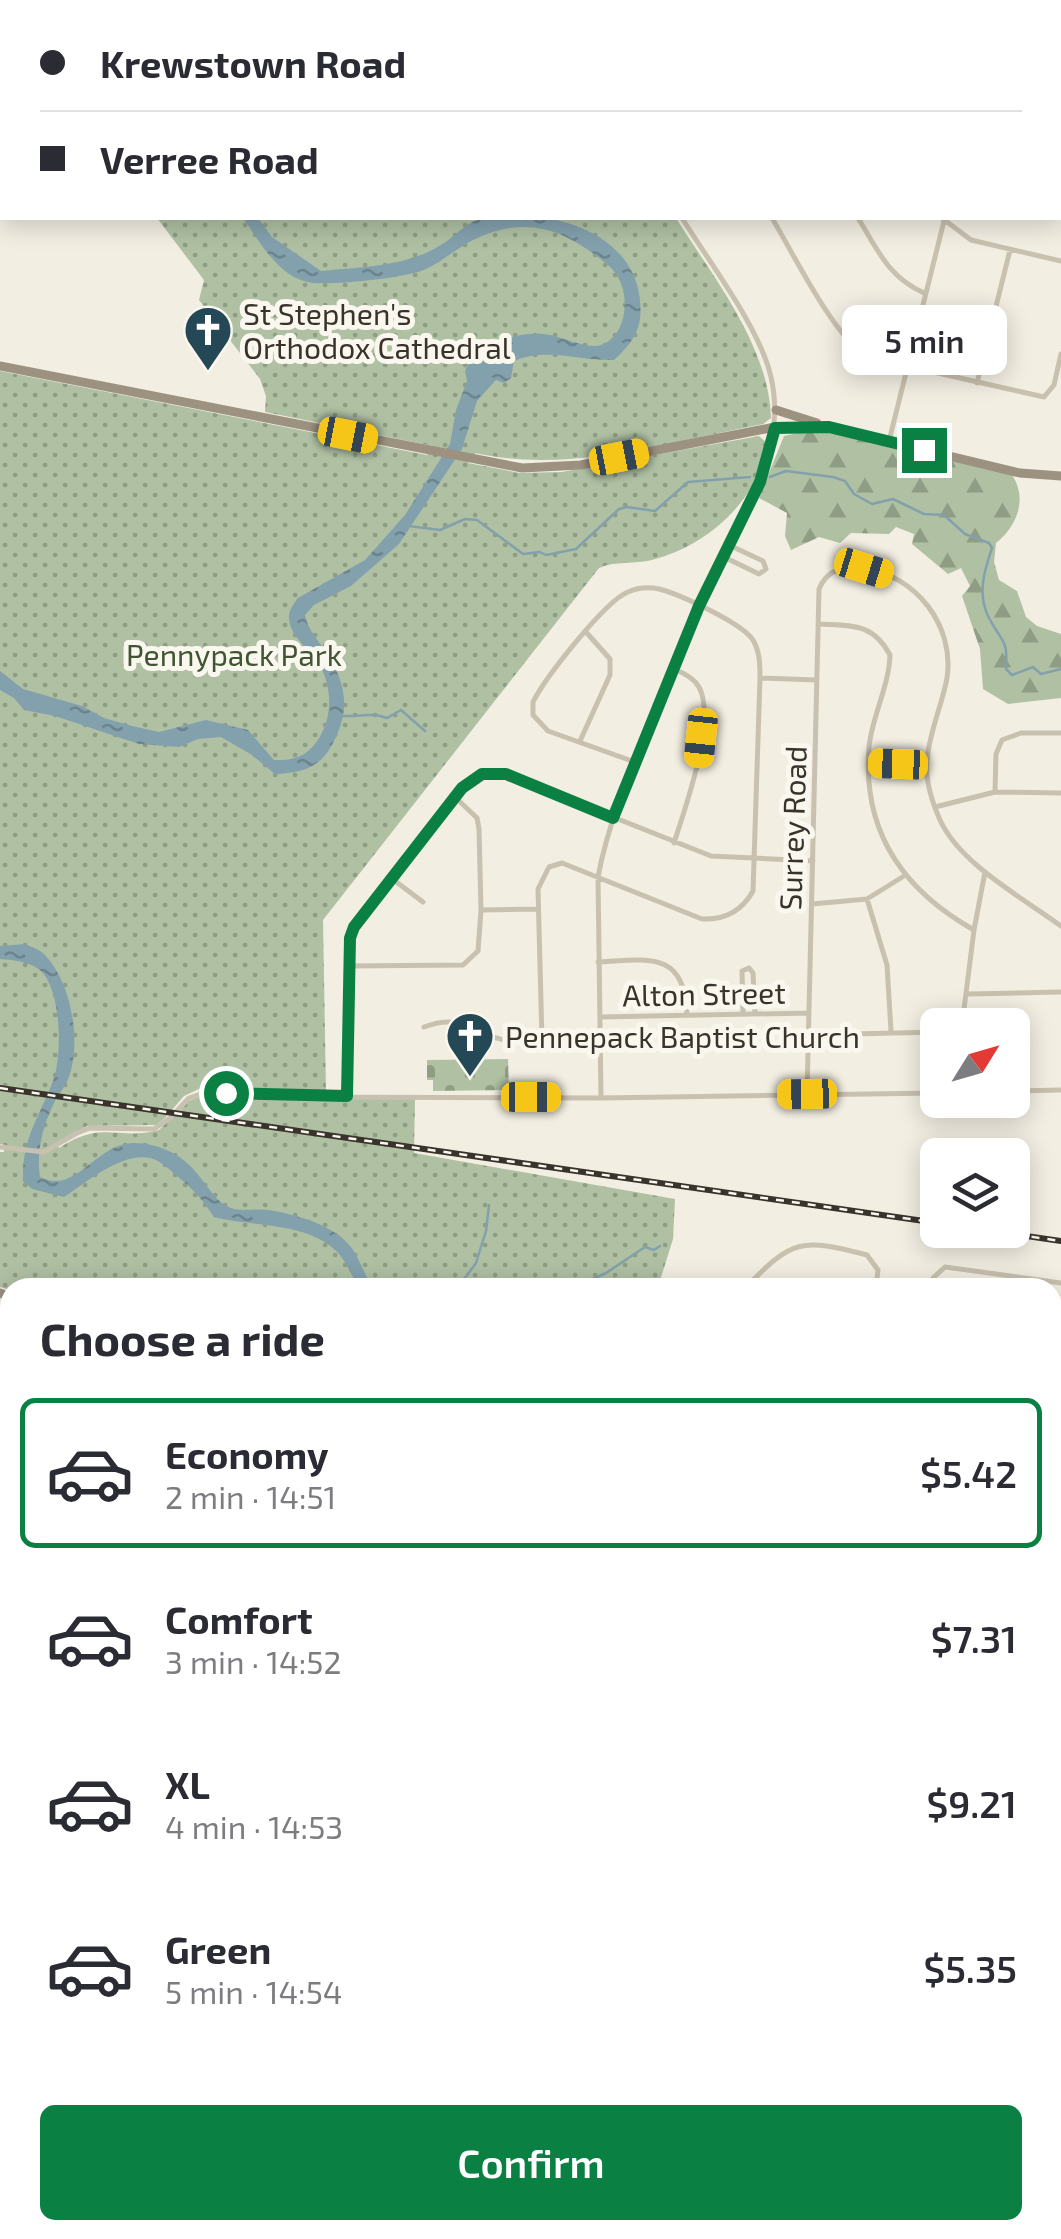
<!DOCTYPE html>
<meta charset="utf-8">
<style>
:root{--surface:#fff;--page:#f7f7f7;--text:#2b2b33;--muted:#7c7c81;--line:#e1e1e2;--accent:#0b8043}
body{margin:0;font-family:"Exo 2",sans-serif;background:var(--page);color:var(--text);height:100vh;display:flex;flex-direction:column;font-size:38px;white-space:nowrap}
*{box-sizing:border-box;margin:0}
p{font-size:32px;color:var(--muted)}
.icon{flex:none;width:55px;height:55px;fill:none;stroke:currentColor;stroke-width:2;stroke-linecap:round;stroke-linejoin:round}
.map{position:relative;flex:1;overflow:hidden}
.drawer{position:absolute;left:0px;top:1278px;width:1062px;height:962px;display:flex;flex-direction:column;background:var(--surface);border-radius:30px 30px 0 0;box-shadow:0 5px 25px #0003}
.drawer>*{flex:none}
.guide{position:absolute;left:0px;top:0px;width:1062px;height:220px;box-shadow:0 5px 25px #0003;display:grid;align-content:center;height:220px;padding:0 40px;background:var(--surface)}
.needle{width:65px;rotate:53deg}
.tools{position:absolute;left:920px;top:1008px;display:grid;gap:20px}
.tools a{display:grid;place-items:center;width:110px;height:110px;border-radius:15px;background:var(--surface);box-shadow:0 5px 25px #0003;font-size:50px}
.end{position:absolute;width:45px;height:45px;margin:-22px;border:12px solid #0b8043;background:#fff;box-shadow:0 0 0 5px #fff}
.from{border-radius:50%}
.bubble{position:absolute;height:70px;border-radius:15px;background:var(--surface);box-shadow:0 5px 25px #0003;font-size:32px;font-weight:600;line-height:70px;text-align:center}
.car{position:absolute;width:30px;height:60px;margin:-30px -15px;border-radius:12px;box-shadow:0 0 8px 2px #0007;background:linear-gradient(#f5c518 24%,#345 0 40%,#f5c518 0 76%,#345 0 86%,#f5c518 0)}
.guide b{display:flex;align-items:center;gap:35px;height:95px;font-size:38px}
.guide b+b{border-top:2px solid var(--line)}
.guide i{width:25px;height:25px;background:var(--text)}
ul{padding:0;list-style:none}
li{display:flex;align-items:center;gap:30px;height:150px;margin:0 20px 15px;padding:0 20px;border:5px solid transparent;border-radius:15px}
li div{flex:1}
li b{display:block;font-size:38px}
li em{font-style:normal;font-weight:600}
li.current{border-color:var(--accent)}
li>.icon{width:90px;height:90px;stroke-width:1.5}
h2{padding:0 40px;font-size:45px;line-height:120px}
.cta{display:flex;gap:20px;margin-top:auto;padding:20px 40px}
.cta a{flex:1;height:115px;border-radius:15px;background:var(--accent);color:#fff;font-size:40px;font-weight:600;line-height:115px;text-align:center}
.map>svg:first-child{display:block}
</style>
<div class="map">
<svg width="1061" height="2239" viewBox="0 0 1061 2239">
<defs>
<pattern id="forest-firs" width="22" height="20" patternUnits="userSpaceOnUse" patternTransform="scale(2.5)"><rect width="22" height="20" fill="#afc0a3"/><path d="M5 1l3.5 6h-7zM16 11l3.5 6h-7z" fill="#8f9d85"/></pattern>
<pattern id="cemetery-stones" width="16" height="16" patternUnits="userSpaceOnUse" patternTransform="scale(2.5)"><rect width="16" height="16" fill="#afc0a3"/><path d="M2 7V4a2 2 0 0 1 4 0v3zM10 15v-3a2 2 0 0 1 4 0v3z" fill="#8f9d85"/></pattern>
<pattern id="park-dots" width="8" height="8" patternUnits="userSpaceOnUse" patternTransform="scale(2.5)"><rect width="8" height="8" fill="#afc0a3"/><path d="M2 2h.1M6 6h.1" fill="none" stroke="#8f9d85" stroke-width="1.8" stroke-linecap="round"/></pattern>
<pattern id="water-ripples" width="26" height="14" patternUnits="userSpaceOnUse" patternTransform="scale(2.5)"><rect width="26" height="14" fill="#83a1ad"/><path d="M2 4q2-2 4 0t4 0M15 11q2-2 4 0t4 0" fill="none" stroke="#6c848d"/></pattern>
</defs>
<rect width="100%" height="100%" fill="#f2eee2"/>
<path fill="url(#forest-firs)" d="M806 431 839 432 1012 475C1028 499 1017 526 996 543L994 562 999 580 1017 591 1026 617 1037 626 1061 634V698L1008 704 983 689 980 649 962 596 970 586 961 568 948 574 912 544 914 534 896 527 889 534 851 533 840 543 819 537 791 550 785 536 787 513 759 498 784 436Z"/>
<path fill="url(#cemetery-stones)" d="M508 1059 509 1090 433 1091V1080H427V1060Z"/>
<path fill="url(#park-dots)" d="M89 0H588L587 2Z
M157 218H676C713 277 769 346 771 418L763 424C669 442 570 474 475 453L468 463 520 473 562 472 759 436 767 443C759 500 707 546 652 560 635 564 614 561 599 568L323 920 326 1093 199 1089 184 1096 165 1118 156 1125 87 1126 57 1143 59 1148C103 1119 117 1141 159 1130L187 1102 205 1094 304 1099H415L414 1153 675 1199 673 1239 658 1287 10 1288V1290L0 1287V1152H4L5 1145 0 1144V371L427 455 433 446 265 412 266 396 260 379 199 300 204 280Z
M0 1871 10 1874V2189L0 2192Z"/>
<path fill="url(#water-ripples)" d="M243 218H258L272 237 321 271C359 267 405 267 439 246 456 237 464 222 484 218 541 207 627 227 639 293 644 324 637 339 614 360 581 361 546 347 514 361L511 378 504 383 496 380 477 401 462 449 399 544 351 586 314 605 305 615C308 631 319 641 328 655 347 686 350 711 333 743 320 768 302 773 275 774L252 755 221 737 198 739 179 747 139 744 55 716 24 710 14 698 0 690V671L23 689 82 706 104 718 132 726 159 732 206 720 248 730 274 760C294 761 308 756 319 738 333 716 332 686 319 664 310 649 291 638 289 619 288 611 294 603 298 598L365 560 405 515 450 444 456 410 467 381 465 371C477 343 522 329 550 335 564 338 581 346 595 346 605 346 614 338 619 329 629 309 626 281 609 266 562 226 521 213 464 245 451 253 439 263 426 269 407 278 335 285 313 283 279 279 260 242 243 218Z
M25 944C32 947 40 950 45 955 71 982 81 1039 70 1074 67 1084 60 1092 55 1101 43 1125 36 1151 40 1177 76 1196 97 1142 134 1143 159 1143 184 1155 199 1176 209 1188 216 1202 231 1208 242 1212 257 1208 268 1210 295 1214 334 1225 351 1247 359 1258 365 1275 372 1287H359C352 1277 347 1263 339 1254 310 1221 251 1227 214 1217 203 1200 193 1189 177 1176 169 1169 161 1161 150 1158 121 1152 86 1183 64 1197L32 1189 23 1181C22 1135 40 1118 54 1078 62 1053 61 995 43 973 33 962 14 960 0 959V946Z"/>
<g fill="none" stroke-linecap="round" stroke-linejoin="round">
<path stroke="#83a1ad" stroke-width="2.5" d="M212 0 214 2
M937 0V2
M406 2V0
M1060 13 1061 12
M770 477 786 471 833 477 845 481 854 494 872 504 893 499 924 514 944 515 965 534 989 543 992 548C984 571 977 595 989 618 1002 643 1008 638 1006 669L1012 675 1033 667 1041 674 1061 669
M409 526 440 530 465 519 477 520 523 554 540 552 546 555 576 549 619 509 627 507 655 511 688 482 750 477
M343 716C358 717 373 712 387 718L401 710 425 731
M459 1286 476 1263 486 1231 489 1205
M490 1288C508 1274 537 1284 557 1288
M560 1288H566
M573 1288 606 1273 645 1247 654 1250 660 1246"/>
<path stroke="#c9c1af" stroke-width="5" d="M592 2 593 0
M680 2V0
M0 136 2 137
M772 218C793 253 834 337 867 357L1044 397 1054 385 1061 354
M858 218C878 250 888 277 924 293
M942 218 971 240 1061 261
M977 383 1010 250
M889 441 944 221
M724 557 759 574 766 569 763 561 729 545
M819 624C853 626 873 623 890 655 889 687 872 716 869 747 862 831 903 890 974 930
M760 678 816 680
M580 741 610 675V659L586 632
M869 763 926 765
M995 792 996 754 1002 740 1021 733H1061
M935 807 995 792 1061 793
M674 843C685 808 717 721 699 687 694 678 684 673 674 669
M391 878 423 902
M867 899 887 965 891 1031
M812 904 867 899 904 876
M481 910 538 909
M598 962C650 959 684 951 687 1014
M348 966 463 965 478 951 481 910 479 829 477 818 455 797
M968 994 1061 992
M743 1012 742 971 749 968 753 973 755 1014
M600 1017 809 1013
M962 1025 974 930 985 872
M424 1027C466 1011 477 1038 510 1041 539 1043 570 1039 599 1039
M810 1035 938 1032
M542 1040 538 889 549 867 562 863 702 919C725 920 742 911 753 891L760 678C760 665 760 652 753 640 742 623 679 594 659 589 649 587 637 588 628 592 605 601 545 678 533 702V715L548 731 635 762
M1012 1091 1061 1090
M807 1094 819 589C827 570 843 565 863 568 916 575 955 626 947 678 942 706 929 732 927 761 925 781 932 802 940 820 960 864 1023 898 1061 926
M347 1095 349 937 354 927 462 787 482 774H505L711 856 813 861
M601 1098 598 877C609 817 635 761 659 704 673 672 685 638 700 605 732 534 790 459 771 377 760 328 709 262 682 218
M0 1147 44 1152 77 1133 90 1128 154 1129 170 1118 189 1098 209 1091 313 1097 601 1098 938 1093
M745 1288C793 1239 800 1238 867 1255L878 1270 876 1288
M929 1288 933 1278 945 1267 1061 1283
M1052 1339 1061 1340
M0 1351 10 1355
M0 1409 10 1404
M1052 1467H1061
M0 1473H10
M0 1702H10
M0 1779H10
M1052 1806H1061
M0 1846 10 1845
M1052 1861 1061 1862
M1052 1955 1061 1939
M1053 2132 1061 2117
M94 2239V2230
M185 2239 259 2234 514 2232"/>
<path stroke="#9d9180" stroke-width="9" d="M0 366 522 468 581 465 775 427H829L1020 473 1061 476
M776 410 817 423
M0 1293 10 1297
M1052 1612 1061 1603
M598 2239 602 2230"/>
<path stroke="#796e5f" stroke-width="10" d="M1052 1532 1061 1533
M0 1629 10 1628
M0 1637H10"/>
<path stroke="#595044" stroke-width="12" d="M1052 2135H1061
M1052 2147H1061
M1052 2168 1061 2165
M0 2195 10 2192
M0 2206 10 2203
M0 2217 10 2213
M0 2226 10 2223"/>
<g stroke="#39332c" stroke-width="6">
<path id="rail" d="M0 1088 938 1223
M984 1230 1061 1241"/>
</g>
<use href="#rail" stroke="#faf7ef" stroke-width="2.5" stroke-dasharray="8" stroke-linecap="butt"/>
</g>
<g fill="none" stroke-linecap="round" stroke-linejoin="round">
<path stroke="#0b8043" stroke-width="12" d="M226 1093 347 1096 350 938 354 927 462 788 482 774H506L613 818 699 606 760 482 775 428 829 427 924 450"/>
</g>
<defs>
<g id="church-pin" transform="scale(2.5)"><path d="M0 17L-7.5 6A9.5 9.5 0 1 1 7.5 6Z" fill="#254857" stroke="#faf7ef"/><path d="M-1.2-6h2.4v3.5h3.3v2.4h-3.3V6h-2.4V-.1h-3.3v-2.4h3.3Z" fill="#fff"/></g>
</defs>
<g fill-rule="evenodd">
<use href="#church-pin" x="208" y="330"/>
<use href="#church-pin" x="470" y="1036"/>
</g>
<g text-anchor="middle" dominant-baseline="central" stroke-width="10" stroke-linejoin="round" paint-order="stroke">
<g font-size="30" fill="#39332c" stroke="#faf7ef" text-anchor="start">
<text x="243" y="313">St Stephen's<tspan x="243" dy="34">Orthodox Cathedral</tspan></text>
<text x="505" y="1036">Pennepack Baptist Church</text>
</g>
<g font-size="30" fill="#405532" stroke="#faf7ef">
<text x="234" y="654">Pennypack Park</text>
</g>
<g font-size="30" fill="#39332c" stroke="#faf7ef">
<text transform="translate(792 828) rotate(-88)">Surrey Road</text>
<text transform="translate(704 993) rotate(-1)">Alton Street</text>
</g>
</g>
</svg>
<div class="tools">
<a><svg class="needle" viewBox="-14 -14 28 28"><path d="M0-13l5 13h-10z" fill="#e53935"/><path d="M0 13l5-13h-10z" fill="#7c7c81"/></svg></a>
<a><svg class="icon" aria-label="layers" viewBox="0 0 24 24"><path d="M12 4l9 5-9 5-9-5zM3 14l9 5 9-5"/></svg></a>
</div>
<i class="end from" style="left:226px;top:1093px"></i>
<i class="end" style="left:924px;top:450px"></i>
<div class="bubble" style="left:842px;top:305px;width:165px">5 min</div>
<i class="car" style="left:348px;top:435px;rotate:101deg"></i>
<i class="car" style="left:619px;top:457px;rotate:79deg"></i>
<i class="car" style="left:864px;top:568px;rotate:107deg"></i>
<i class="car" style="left:701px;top:738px;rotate:186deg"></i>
<i class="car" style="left:898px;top:764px;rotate:272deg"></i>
<i class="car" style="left:807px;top:1094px;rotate:269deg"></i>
<i class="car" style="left:531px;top:1097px;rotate:90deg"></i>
<div class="guide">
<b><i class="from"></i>Krewstown Road</b>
<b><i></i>Verree Road</b>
</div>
<section class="drawer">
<h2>Choose a ride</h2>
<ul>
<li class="current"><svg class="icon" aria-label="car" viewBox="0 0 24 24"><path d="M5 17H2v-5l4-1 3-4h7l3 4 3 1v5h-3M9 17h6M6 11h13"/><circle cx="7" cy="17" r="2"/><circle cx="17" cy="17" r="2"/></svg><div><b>Economy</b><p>2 min · 14:51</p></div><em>$5.42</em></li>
<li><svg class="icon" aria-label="car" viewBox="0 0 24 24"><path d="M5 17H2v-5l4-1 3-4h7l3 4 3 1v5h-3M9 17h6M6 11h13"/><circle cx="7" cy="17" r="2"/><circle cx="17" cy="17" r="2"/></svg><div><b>Comfort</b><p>3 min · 14:52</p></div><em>$7.31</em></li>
<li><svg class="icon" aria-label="car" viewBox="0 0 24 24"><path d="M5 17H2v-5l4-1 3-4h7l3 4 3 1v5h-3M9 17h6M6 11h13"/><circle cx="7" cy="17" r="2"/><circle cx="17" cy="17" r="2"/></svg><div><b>XL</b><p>4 min · 14:53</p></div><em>$9.21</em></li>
<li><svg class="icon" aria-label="car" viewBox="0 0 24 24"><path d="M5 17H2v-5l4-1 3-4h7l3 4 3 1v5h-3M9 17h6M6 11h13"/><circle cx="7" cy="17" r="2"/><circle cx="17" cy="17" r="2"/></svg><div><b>Green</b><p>5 min · 14:54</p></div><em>$5.35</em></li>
</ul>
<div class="cta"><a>Confirm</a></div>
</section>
</div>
